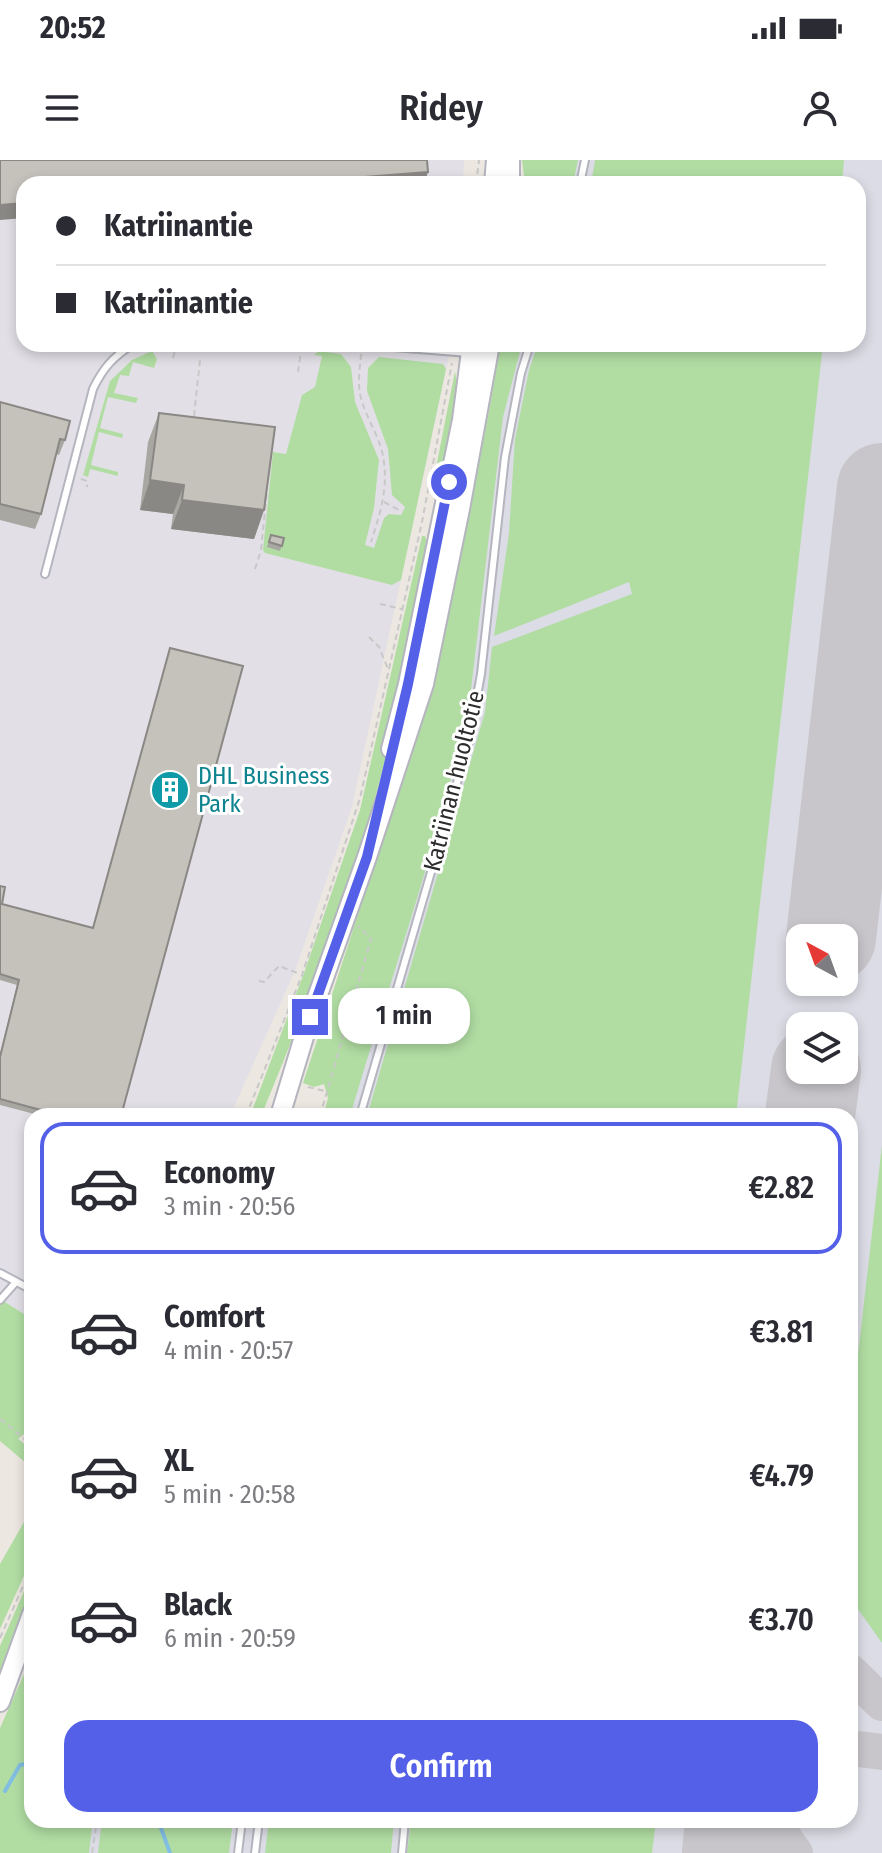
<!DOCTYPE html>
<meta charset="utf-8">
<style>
:root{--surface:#fff;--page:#f2f2f3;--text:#2b2b33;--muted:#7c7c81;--line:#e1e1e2;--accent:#5360e7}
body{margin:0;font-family:"Fira Sans Condensed",sans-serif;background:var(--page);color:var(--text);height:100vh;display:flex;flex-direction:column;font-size:30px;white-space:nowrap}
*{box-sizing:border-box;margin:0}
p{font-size:26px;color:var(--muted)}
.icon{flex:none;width:44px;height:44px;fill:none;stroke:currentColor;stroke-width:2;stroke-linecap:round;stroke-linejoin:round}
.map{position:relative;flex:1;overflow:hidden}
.panel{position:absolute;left:24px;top:948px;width:834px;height:720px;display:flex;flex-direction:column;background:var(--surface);border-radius:24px;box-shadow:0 4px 12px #0003}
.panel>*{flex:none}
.hud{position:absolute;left:16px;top:16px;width:850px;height:176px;border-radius:24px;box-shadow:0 4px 12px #0003;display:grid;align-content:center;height:176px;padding:0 40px;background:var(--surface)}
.needle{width:52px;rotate:319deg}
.tools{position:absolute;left:786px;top:764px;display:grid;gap:16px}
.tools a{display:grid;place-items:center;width:72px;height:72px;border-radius:16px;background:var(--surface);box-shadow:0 4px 12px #0003;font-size:40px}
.end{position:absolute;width:36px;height:36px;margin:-18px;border:10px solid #5360e7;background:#fff;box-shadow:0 0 0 4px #fff}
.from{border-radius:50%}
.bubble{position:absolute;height:56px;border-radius:24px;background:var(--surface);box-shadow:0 4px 12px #0003;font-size:26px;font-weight:600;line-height:56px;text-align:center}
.hud b{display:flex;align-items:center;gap:28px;height:76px;font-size:30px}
.hud b+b{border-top:2px solid var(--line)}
.hud i{width:20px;height:20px;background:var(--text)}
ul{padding:14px 0 0;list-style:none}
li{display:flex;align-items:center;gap:24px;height:132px;margin:0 16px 12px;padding:0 24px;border:4px solid transparent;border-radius:24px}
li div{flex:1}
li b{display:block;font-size:30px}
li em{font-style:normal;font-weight:600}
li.selected{border-color:var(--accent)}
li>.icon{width:72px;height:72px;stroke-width:1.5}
.primary-button{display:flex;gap:16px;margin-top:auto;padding:16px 40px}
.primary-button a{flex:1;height:92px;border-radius:24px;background:var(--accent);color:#fff;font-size:32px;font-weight:600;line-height:92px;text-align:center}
.status{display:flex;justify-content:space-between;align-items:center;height:56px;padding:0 40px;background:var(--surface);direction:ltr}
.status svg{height:22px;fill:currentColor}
header{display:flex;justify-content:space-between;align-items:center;height:104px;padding:0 40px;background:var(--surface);font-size:36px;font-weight:600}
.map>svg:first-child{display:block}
</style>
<div class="status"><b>20:52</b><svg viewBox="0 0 49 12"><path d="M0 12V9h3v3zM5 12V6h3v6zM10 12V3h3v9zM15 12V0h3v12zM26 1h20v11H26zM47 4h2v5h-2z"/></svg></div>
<header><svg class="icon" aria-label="menu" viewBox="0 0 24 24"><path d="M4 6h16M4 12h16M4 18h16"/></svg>Ridey<svg class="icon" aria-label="person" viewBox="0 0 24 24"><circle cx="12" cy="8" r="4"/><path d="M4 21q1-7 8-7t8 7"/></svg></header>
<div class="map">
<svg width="882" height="1693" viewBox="0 0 882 1693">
<rect width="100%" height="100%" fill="#ece8e1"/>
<path fill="#e2e0e6" d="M0 0H464L463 24H24V184H450V192L352 647 295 811 230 956H32V1159L0 1139Z"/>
<path fill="#dbdce5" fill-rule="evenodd" d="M551 0H882V1693H78L82 1660H850V956H329L484 357 515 184H858V24H553ZM800 778H844V822H800ZM800 866H844V910H800Z"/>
<path fill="#b1dda3" d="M522 0H578L573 24H525Z
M595 0H844L842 24H591Z
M499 184H522L503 257 470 538C440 680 391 817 350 956H323L328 938 324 924 314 927 303 923C367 727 434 530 474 328 483 280 494 232 499 184Z
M538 184H823L736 956H367L485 552 492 487 632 434 629 422 494 476 509 373 515 279 529 210Z
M152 191 157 199 154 208 133 202 129 216 120 215 114 233 138 238 136 243 108 237 100 268 123 274 122 278 99 272 91 305 118 312V316L90 309 88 317 83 315 110 221 132 200Z
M319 191 341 194 351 207 355 242 379 300 374 348 365 385 374 388 384 358 389 354 401 355 405 347 392 335 388 289 367 231 368 208 379 197 443 204 446 209 401 420 392 425 265 393 263 390 273 292 286 294 302 235 315 227 322 196 314 195Z
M455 211C462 253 449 289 437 329L432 328Z
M422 376H425L427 382C410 470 398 559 373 645 343 750 303 855 261 956H250L304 813 360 650Z
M882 985V1483L850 1438V1265Z
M0 1139 32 1159V1280L24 1274 18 1279 32 1290V1308L0 1281Z
M32 1348V1398L0 1469V1404Z
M32 1413V1435L0 1512V1486Z
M32 1496V1660H93L89 1693H0V1568Z
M102 1660H233L229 1693H98Z
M269 1660H394L391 1693H265Z
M411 1660H656L652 1693H407Z"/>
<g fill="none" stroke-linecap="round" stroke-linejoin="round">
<path stroke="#80bee2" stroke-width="4" d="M5 1631 20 1605 32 1603
M158 1660 170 1693"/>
<path stroke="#c8c6ca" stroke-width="36" d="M850 1512 882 1543
M850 1588 882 1592
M776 1660 786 1681 795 1693"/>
<path stroke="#c8c6ca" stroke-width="90" d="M831 778 882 328
M810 956 816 910
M727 1693 730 1660"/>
<g stroke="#b4b5be" stroke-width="10">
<path id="lane" d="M580 24 585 0
M356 184 469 193
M45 414 93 229C103 208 113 197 133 184
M360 956 468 585 481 514 505 297 521 213 530 184
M0 1113 32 1130
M0 1140 16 1122
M238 1693 242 1660
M255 1693 259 1660
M402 1693 405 1660"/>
</g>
<g stroke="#b4b5be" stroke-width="22">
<path id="secondary" d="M494 24 496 0
M510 24V0
M391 589 408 524 462 260 472 184
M280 956 310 857 367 697 424 524 460 349 490 184
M0 1542 32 1454"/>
</g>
<path stroke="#c8c8c8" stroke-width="2" stroke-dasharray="6 4" stroke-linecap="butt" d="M476 24 479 0
M361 194C360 208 357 224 361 238 366 258 379 275 383 296 389 327 380 354 371 382
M173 198 177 184
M298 212 302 184
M194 256 200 200
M81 319 87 321V327
M384 342 399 350
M255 409 261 390 267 331
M380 444 402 449
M369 477 379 487 388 509
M259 821 264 822 279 806 300 814
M308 927 325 931
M246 956 302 815 360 638 422 362 452 203
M320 956 371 779 358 766
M0 1259 32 1285
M0 1478 32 1406
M92 1693 97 1660"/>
<use href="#lane" stroke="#fff" stroke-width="6"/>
<use href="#secondary" stroke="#fff" stroke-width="18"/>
</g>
<path fill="#a9a7a2" d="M0 242 65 280 59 295 56 294 41 354 35 369 0 360Z
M159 253 264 350 254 379 171 369 173 354 140 350 148 282Z
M271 375 284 378 280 391 267 387Z
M0 726 2 744 121 956H42L0 945V894L17 825 0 820Z"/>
<path fill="#8a8884" d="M428 12 424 24H275Z
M24 43V58L0 60V45Z
M150 320 184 325 173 354 140 350Z
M182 340 264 350 254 379 171 369Z"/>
<path fill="#c5c2bc" stroke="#8a8884" stroke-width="2" d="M0 0H427L428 12 275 24H24V43L0 45Z
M0 242 70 261 65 280 60 279 41 354 0 344Z
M159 253 275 267 264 350 182 340 184 325 150 320Z
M271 375 284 378 282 386 269 382Z
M170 488 243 506 121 956H63L0 939V897L19 820 0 814V726L5 727 2 744 93 768Z"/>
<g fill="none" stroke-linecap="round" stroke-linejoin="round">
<path stroke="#5360e7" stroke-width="10" d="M310 857 367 697 408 524 449 322"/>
</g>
<defs>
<g id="building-disc" transform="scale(2)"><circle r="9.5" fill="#0f9aa8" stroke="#fff"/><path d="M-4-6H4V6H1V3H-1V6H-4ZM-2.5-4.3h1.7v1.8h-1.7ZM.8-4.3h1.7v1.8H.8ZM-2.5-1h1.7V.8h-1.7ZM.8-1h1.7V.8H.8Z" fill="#fff"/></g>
</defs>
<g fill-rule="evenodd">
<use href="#building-disc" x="170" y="630"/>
</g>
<g text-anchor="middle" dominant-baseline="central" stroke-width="6" stroke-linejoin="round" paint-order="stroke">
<g font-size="24" fill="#0d838f" stroke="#fff" text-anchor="start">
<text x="198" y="616">DHL Business<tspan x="198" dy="28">Park</tspan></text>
</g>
<g font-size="24" fill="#2c2c2c" stroke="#fff">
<text transform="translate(454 621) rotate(-76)">Katriinan huoltotie</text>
</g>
</g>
</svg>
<div class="tools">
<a><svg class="needle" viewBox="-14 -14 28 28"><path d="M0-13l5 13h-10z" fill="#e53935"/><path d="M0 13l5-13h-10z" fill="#7c7c81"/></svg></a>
<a><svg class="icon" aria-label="layers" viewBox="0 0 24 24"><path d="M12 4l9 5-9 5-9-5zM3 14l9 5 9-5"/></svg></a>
</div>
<i class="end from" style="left:449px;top:322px"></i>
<i class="end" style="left:310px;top:857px"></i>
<div class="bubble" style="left:338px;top:828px;width:132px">1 min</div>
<div class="hud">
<b><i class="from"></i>Katriinantie</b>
<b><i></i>Katriinantie</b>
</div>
<section class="panel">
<ul>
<li class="selected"><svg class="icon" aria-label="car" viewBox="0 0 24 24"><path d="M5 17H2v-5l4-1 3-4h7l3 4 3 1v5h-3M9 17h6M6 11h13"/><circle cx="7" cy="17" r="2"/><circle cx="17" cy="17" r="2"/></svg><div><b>Economy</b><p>3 min · 20:56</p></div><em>€2.82</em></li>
<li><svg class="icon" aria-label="car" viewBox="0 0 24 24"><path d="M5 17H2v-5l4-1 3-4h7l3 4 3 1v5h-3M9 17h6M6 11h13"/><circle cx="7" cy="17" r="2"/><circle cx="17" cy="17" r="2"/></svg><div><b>Comfort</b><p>4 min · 20:57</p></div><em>€3.81</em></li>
<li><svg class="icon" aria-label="car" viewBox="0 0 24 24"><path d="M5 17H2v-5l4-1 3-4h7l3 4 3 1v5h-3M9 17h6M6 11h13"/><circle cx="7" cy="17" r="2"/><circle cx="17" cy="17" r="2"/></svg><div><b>XL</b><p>5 min · 20:58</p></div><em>€4.79</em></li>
<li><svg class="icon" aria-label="car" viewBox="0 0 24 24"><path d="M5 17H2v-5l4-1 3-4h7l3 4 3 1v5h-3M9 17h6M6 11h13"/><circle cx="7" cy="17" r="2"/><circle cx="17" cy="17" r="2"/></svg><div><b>Black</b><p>6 min · 20:59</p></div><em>€3.70</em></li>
</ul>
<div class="primary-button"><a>Confirm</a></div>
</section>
</div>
